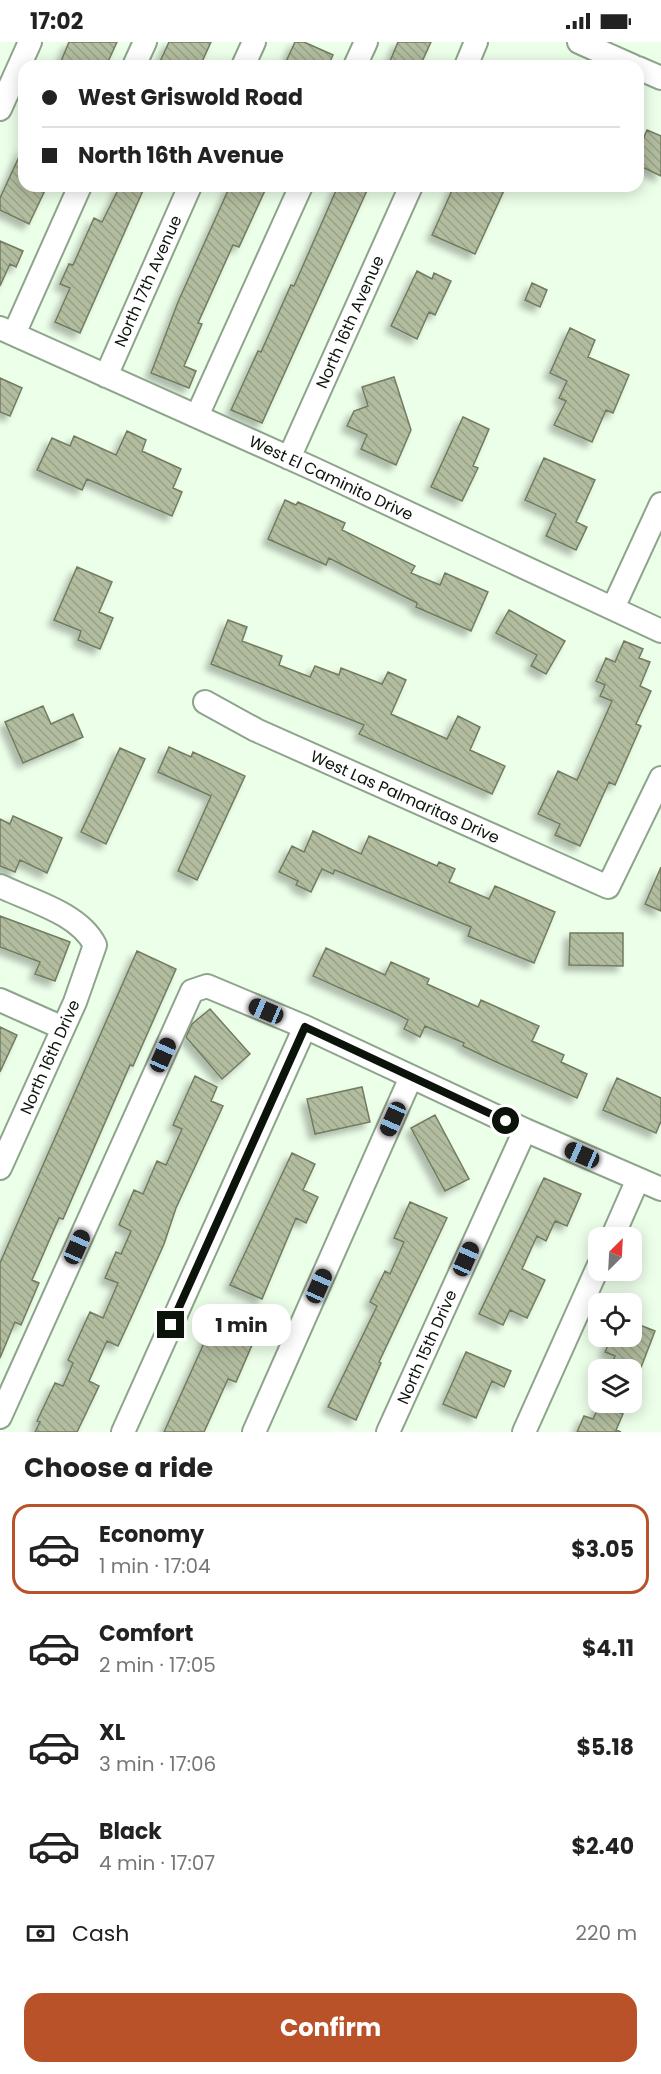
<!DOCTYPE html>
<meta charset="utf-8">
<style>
:root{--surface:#fff;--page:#f2f2f2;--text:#222;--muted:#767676;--line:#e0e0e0;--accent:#b95229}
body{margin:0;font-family:Poppins,sans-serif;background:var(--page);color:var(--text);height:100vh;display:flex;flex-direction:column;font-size:22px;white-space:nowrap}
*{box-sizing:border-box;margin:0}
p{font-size:20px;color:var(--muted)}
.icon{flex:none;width:33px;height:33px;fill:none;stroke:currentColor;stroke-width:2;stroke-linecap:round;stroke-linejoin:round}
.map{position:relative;height:1390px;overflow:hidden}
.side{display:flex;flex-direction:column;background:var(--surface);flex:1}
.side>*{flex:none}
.guide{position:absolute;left:18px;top:18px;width:626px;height:132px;border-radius:18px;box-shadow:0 3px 15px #0003;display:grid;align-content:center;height:132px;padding:0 24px;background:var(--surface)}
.needle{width:39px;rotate:24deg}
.tools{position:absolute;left:588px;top:1185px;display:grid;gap:12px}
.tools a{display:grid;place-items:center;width:54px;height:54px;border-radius:12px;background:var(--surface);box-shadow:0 3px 15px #0003;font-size:30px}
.end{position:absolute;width:27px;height:27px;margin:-14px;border:8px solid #0b130b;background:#fff;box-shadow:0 0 0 3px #fff}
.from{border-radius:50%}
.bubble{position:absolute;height:42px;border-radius:18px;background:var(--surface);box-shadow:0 3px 15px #0003;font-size:20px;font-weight:700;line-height:42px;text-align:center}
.car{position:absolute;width:18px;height:36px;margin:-18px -9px;border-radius:8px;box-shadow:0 0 4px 2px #0007;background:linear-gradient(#222 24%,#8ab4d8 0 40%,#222 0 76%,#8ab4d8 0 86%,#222 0)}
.guide b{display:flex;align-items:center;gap:21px;height:57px;font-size:22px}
.guide b+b{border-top:2px solid var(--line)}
.guide i{width:15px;height:15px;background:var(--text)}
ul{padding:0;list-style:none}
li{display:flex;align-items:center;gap:18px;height:90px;margin:0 12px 9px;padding:0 12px;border:3px solid transparent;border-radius:18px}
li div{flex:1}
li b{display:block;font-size:22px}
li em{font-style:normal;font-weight:700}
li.active{border-color:var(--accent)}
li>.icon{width:54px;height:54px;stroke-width:1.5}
h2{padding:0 24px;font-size:27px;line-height:72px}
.pay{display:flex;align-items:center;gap:15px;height:66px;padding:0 24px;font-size:22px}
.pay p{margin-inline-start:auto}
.button{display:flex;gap:12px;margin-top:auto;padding:12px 24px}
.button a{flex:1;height:69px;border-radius:18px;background:var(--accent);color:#fff;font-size:24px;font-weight:700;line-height:69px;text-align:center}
.status{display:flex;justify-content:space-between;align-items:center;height:42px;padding:0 30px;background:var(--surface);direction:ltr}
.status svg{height:16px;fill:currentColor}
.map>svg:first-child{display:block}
</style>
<div class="status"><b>17:02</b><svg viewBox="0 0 49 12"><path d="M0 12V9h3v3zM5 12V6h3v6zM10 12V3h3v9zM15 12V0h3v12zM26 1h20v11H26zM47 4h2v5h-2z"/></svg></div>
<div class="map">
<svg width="661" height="1390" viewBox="0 0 661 1390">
<defs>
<pattern id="building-back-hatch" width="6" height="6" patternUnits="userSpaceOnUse" patternTransform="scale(1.5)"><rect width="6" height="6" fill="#b2bc9e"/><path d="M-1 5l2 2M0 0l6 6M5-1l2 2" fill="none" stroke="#98a187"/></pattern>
<filter id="shadow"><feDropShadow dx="-5.5" dy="5.5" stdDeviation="3" flood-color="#0004"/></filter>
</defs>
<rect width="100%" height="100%" fill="#ecffe9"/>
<path fill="url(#building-back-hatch)" stroke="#737c60" stroke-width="1.5" filter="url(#shadow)" d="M69 0H117L106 24H59Z
M169 0H211L200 24H158Z
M295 0H304L333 13 328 24H284Z
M398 0H431L420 24H388Z
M647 88 661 94V134L638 123V110Z
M24 104V144H47L29 182 0 168V156Z
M120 144H145L80 291 55 280 70 246 60 242 69 222 73 223 94 176 102 180Z
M230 144H267L239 205 233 203 198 281 202 282 184 324 196 329 189 346 151 331 178 260Z
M338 144H369L262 381 231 368 258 309 261 310 291 243 294 244Z
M454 144H506L475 212 432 193Z
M0 199 23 209 16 225 10 222 0 244Z
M417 229 432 237 434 231 451 239 435 273 429 270 417 297 391 284Z
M532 241 547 248 540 265 525 258Z
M570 286 595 298 588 315 629 333 613 371 606 368 592 400 554 383 566 359 559 356 567 339 550 331Z
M394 335 411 388 396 423 361 407 367 393 347 384 354 369 368 364 362 345Z
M0 336 22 346 10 374 0 370Z
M463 375 489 387 473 424 478 426 462 459 431 445Z
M127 389 146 398 142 409 181 427 173 446 182 450 172 474 87 437 82 448 37 428 52 396 70 404 74 394 116 413Z
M544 416 595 438 576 480 587 485 576 508 546 494 556 472 525 458Z
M285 458 296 463 298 460 345 481 342 488 415 524 411 531 440 543 445 531 488 550 471 589 416 565 417 561 329 516 326 523 268 497Z
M77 525 112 540 99 570 113 576 100 607 78 598 81 589 54 578Z
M509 568 565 599 546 632 531 624 537 613 496 591Z
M228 578 247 585 242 599 282 614 279 623 310 635 315 624 339 633 341 626 382 642 388 630 406 638 391 672 447 697 458 674 480 685 470 708 505 724 492 752 359 692 364 683 211 622Z
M624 599 643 607 639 616 650 620 640 644 651 649 636 682 641 684 615 743 609 740 580 804 555 793 560 782 538 772 558 729 577 738 612 659 600 654 605 643 596 639 606 616 615 620Z
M43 664 51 682 73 672 83 695 23 721 5 680Z
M169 705 191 715 193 710 245 734 197 838 178 829 211 754 158 730Z
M120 706 145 717 106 802 81 790Z
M13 774 62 796 47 831 20 818 15 830 0 824V777L10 782Z
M313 789 361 812 369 794 437 824 439 820 455 827 449 840 489 857 495 844 555 870 534 921 468 894 471 885 335 828 333 832 322 827 311 850 296 843 298 839 279 830 292 804 304 810Z
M661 825V869L645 862Z
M0 874 70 900 55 939 35 932 40 920 0 905Z
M570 891H623V924L569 923Z
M326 906 385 933 391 920 429 937 427 942 456 955 478 965 481 958 539 984 532 999 564 1013 561 1020 587 1032 577 1056 494 1019 463 1004 464 1001 425 984 420 995 404 987 408 978 397 972 313 934Z
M137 909 176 927 133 1024 130 1023 63 1177 59 1176 32 1238 39 1241 21 1283 15 1280 0 1316V1221Z
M210 967 250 1012 222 1037 186 995 192 982Z
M0 985 17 993 0 1030Z
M195 1034 217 1045 211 1059 223 1064 176 1166 164 1202 131 1276 118 1304 107 1299 89 1339 99 1344 77 1390H35L40 1380 37 1379 55 1341 63 1344 73 1321 68 1318 90 1270 103 1276 118 1241 105 1236 116 1210 121 1212 131 1189 119 1183 134 1148 143 1152 157 1119 166 1123 182 1087 173 1083Z
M617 1036 661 1056V1079L656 1091 603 1068Z
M362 1045 370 1080 315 1092 307 1057Z
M435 1073 469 1137 445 1149 411 1086Z
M292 1111 315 1122 303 1148 318 1155 306 1181 296 1176 262 1257 230 1243Z
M544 1136 581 1152 567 1184 555 1179 546 1199 537 1194 522 1227 545 1238 527 1276 510 1268 503 1283 479 1272Z
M410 1160 447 1176 379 1320 381 1321 356 1378 328 1365 377 1264 370 1260 385 1229 390 1232 404 1200 394 1196Z
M218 1270 244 1281 237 1296 252 1303 236 1340 228 1337 204 1390H164Z
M632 1280 655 1289 640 1328H609L615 1314 605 1310 612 1294H632Z
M466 1310 511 1329 504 1345 492 1339 476 1376 443 1362Z
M600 1362 623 1372 616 1388 621 1390H577L584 1374 593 1377Z"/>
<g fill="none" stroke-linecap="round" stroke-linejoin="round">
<g stroke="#8ea48c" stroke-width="26">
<path id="minor" d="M579 0 633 24
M134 24 145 0
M243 24 254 0
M355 24 366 0
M466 24 476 0
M638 26 661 36
M0 67 30 0
M0 286 314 427 661 589
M14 292 80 144
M106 334 190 144
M197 374 301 144
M289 416 411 144
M613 566 661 462
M205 660 256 688 608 845 661 736
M0 844C31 859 79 871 95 903L75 960 0 1126
M0 958 63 986
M612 1196 638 1137
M0 1375 192 949 207 944 305 985 525 1088 661 1147
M123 1390 305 985
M254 1390 411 1035
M388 1390 525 1088
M524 1390 598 1225"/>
</g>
<use href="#minor" stroke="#fff" stroke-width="22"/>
</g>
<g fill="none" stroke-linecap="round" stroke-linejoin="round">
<path stroke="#0b130b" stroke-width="8" d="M171 1283 305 985 506 1079"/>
</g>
<g text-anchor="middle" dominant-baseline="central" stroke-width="5" stroke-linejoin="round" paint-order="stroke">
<g font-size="16" fill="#0b130b" stroke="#fff">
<text transform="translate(148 239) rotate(-66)">North 17th Avenue</text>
<text transform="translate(350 280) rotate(-66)">North 16th Avenue</text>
<text transform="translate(331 436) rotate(25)">West El Caminito Drive</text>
<text transform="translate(405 755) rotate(24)">West Las Palmaritas Drive</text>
<text transform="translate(50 1015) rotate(-66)">North 16th Drive</text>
<text transform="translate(427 1305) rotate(-66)">North 15th Drive</text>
</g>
</g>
</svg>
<div class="tools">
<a><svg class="needle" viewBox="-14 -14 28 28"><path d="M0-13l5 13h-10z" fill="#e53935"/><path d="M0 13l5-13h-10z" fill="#767676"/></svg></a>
<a><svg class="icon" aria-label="locate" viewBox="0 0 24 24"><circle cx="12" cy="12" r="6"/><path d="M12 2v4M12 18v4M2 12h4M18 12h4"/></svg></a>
<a><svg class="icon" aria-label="layers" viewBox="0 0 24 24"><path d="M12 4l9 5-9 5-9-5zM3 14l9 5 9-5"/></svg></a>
</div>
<i class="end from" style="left:506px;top:1079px"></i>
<i class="end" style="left:171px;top:1283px"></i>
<div class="bubble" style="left:192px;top:1262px;width:99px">1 min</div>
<i class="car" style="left:266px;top:969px;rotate:293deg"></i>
<i class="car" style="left:163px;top:1013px;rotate:24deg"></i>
<i class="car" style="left:393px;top:1077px;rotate:204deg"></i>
<i class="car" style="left:582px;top:1113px;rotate:294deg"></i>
<i class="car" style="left:77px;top:1205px;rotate:24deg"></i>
<i class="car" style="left:466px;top:1217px;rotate:24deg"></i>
<i class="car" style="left:319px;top:1244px;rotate:24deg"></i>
<div class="guide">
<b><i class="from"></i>West Griswold Road</b>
<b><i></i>North 16th Avenue</b>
</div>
</div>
<section class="side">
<h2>Choose a ride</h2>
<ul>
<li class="active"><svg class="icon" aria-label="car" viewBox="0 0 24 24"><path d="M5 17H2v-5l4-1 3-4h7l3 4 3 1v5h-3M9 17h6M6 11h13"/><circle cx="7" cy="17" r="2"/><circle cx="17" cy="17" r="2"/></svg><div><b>Economy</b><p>1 min · 17:04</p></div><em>$3.05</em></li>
<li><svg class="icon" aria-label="car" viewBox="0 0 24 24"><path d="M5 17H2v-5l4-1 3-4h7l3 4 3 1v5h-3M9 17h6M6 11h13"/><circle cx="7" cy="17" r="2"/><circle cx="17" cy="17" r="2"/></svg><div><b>Comfort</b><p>2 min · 17:05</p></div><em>$4.11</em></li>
<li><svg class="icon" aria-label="car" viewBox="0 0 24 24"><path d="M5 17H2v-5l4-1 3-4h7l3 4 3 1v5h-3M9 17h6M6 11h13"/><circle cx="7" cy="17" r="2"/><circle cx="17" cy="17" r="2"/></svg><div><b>XL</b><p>3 min · 17:06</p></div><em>$5.18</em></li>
<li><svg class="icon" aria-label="car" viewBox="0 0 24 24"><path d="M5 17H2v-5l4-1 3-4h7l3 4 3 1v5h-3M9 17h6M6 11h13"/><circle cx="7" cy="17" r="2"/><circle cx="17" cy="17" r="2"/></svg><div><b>Black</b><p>4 min · 17:07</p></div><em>$2.40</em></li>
</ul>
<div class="pay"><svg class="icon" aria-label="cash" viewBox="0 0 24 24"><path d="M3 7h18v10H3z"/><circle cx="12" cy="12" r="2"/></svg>Cash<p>220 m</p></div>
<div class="button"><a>Confirm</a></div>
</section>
